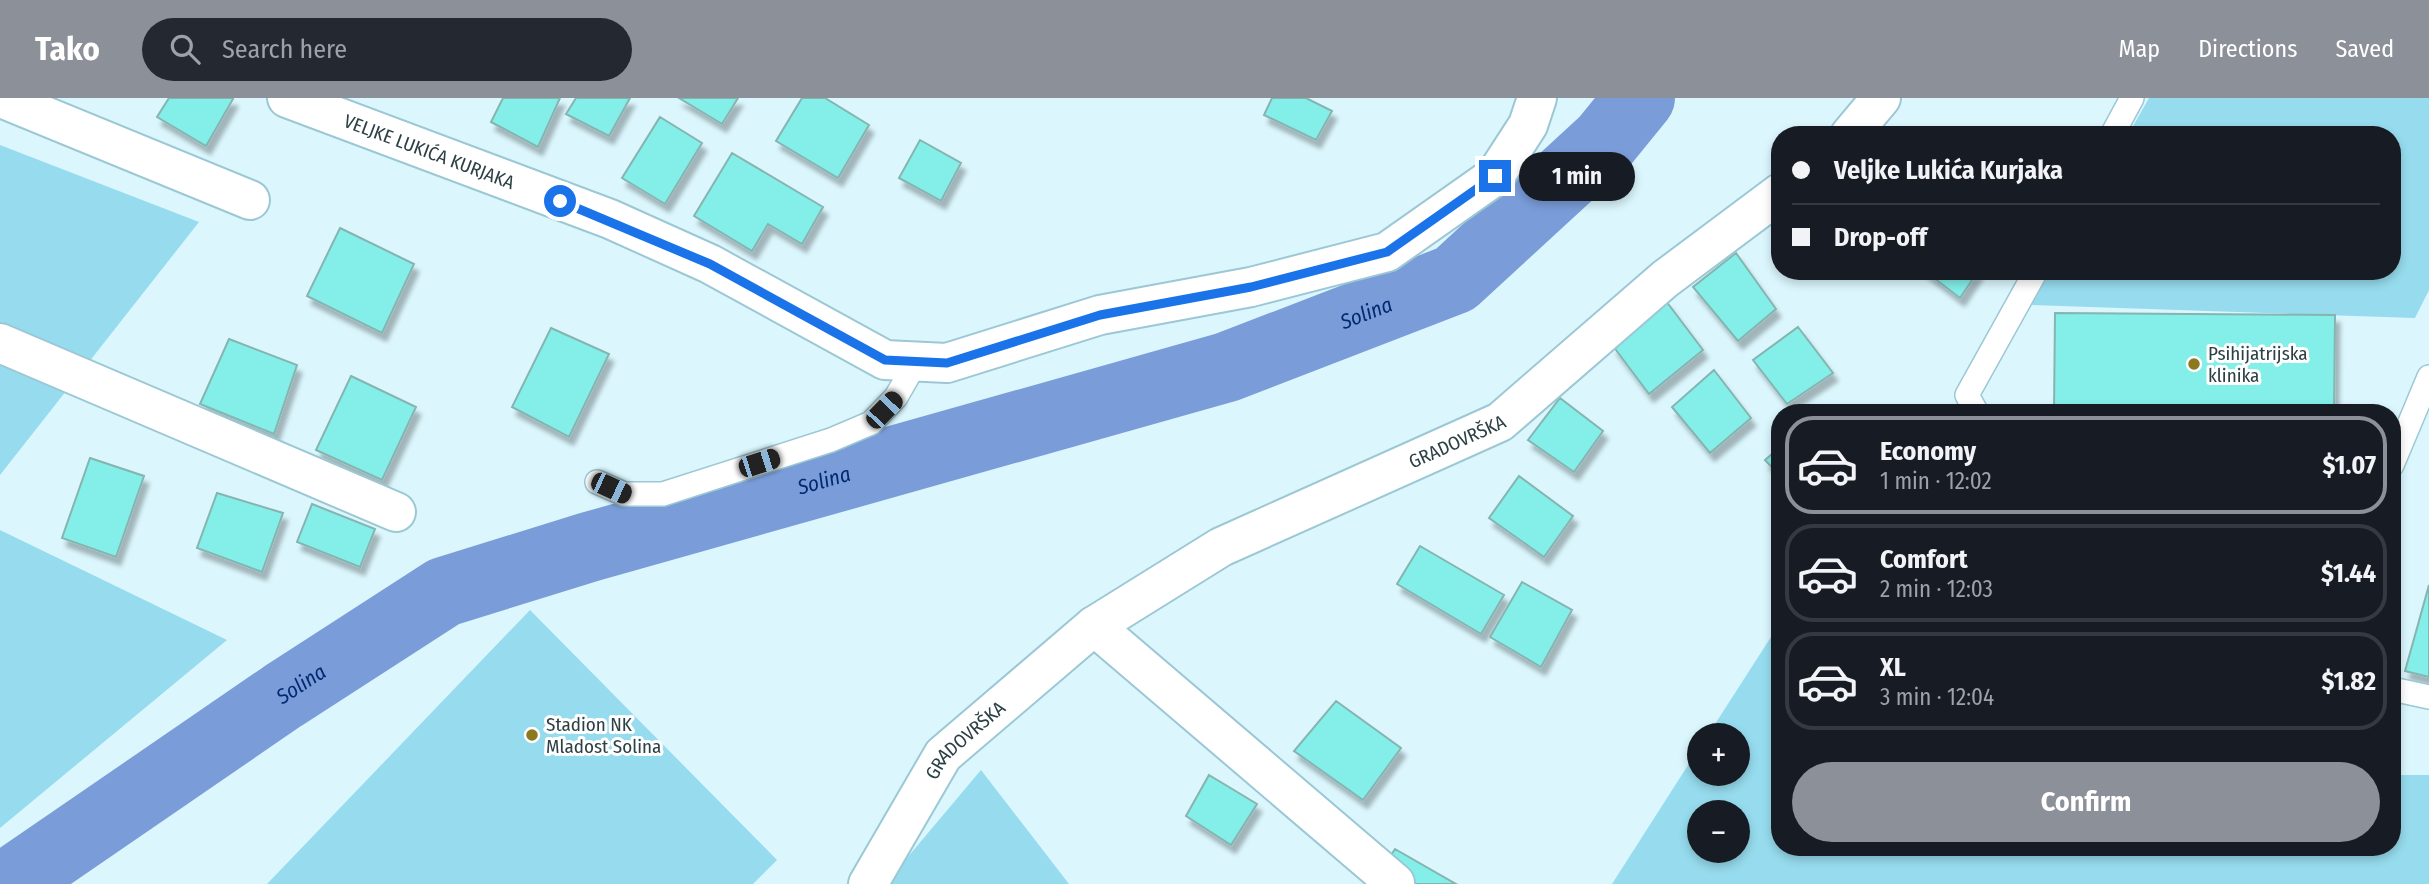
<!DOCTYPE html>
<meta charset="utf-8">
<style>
:root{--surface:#171b24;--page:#242831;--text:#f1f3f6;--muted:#9ea1a6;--line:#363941;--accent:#8c9099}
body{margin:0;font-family:"Fira Sans Condensed",sans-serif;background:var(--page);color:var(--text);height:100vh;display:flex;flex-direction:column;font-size:26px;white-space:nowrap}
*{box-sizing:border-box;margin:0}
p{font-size:23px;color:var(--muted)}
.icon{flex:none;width:38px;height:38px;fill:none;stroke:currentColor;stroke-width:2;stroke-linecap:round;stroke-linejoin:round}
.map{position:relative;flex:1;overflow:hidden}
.sheet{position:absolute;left:1771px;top:306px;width:630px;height:452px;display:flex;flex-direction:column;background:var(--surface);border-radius:28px;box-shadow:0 4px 10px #0003}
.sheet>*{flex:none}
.top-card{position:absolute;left:1771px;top:28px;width:630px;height:154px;border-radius:28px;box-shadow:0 4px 10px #0003;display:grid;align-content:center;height:154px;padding:0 21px;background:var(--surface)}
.controls{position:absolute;left:1687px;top:625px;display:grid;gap:14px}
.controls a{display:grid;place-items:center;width:63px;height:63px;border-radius:50%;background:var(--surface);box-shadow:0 4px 10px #0003;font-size:35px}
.end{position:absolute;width:32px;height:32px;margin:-16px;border:9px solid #1a73e8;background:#fff;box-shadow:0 0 0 4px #fff}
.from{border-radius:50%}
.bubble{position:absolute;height:49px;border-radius:24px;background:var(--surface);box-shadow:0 4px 10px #0003;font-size:23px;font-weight:700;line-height:49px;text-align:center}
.car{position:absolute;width:21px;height:42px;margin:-21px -10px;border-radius:9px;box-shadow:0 0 5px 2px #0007;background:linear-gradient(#222 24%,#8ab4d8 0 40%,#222 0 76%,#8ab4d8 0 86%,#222 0)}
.top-card b{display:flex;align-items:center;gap:24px;height:66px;font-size:26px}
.top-card b+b{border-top:2px solid var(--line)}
.top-card i{width:18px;height:18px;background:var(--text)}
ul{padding:12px 0 0;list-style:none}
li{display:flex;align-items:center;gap:21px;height:98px;margin:0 14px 10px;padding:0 7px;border:4px solid var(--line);border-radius:28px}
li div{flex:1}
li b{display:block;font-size:26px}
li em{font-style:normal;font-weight:700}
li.active{border-color:var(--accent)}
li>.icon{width:63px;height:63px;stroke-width:1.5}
.action{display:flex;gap:14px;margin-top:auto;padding:14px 21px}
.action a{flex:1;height:80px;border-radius:42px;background:var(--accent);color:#fff;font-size:28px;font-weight:700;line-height:80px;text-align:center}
header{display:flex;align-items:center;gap:42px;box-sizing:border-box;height:98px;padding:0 35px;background:var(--accent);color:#fff}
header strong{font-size:33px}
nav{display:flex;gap:38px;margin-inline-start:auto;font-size:24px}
.search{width:490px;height:63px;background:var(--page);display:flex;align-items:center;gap:18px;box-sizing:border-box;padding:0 24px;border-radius:38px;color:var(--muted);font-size:26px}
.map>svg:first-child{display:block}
</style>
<header>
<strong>Tako</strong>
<div class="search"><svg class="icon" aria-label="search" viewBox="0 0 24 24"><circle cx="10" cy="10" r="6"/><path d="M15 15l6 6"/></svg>Search here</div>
<nav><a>Map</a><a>Directions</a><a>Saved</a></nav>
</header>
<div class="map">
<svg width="2429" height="786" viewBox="0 0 2429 786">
<defs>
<filter id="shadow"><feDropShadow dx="4.5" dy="8" stdDeviation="2" flood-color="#0004"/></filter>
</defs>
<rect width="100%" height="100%" fill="#dbf6fd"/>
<path fill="#96dcee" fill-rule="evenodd" d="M2149 0H2429V192L2415 220 2031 207 2050 173H2392V37H2128Z
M0 47 199 124 0 377Z
M0 432 227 542 0 730Z
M530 512 777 762 753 786H267Z
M1780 525V749H2392V677H2429V786H1612L1699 650V676H1738V637H1708ZM1738 714V752H1699V714Z
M981 672 1069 786H885Z"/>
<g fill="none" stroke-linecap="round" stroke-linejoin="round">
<path stroke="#7a9dda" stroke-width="70" id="s1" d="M9 786 283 598 444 494 589 449 1227 269 1455 181 1605 43 1640 0"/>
</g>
<path fill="#84efe9" stroke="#85b4b1" stroke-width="2" filter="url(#shadow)" d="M169 0H231L233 1 206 48 157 19Z
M503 0H560L538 49 491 24Z
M576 0H630L609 38 566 16Z
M679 0H738L722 26Z
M802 0H825L869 27 838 80 776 43Z
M1272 0H1306L1332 13 1316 42 1264 17Z
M660 19 702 45 665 106 622 80Z
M920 42 961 65 941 103 899 80Z
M732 55 823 109 802 146 768 126 752 153 694 118Z
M340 130 414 166 382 235 307 198Z
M1736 155 1776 211 1738 243 1693 189Z
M1925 173H1978L1960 200Z
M1666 203 1703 252 1649 296 1613 248Z
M2055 215 2335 217 2334 315H2054Z
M1798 229 1833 275 1787 306 1753 262Z
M551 230 609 256 569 339 512 309Z
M229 241 297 267 274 336 200 306Z
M1714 272 1751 320 1710 355 1672 309Z
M351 278 416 309 382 382 316 352Z
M1560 300 1603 333 1574 374 1528 342Z
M1780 349V378L1765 362Z
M90 360 144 378 116 459 62 440Z
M1519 378 1573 418 1544 459 1489 420Z
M217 395 283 415 262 474 197 450Z
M312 406 375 431 360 469 297 444Z
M1420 448 1504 497 1481 536 1397 486Z
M1522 484 1572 512 1541 569 1490 539Z
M2429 487V579L2405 573Z
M1336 603 1401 650 1363 702 1294 653Z
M1209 677 1257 706 1231 747 1186 718Z
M1395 751 1456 786H1372Z"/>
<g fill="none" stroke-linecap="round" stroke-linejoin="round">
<g stroke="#9bc8d4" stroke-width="26">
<path id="lane" d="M2112 37 2132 0
M1977 315 1967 297 2036 173
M2392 367 2429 279
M597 384 624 396H663L831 342 871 325 896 299 915 266
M2392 591 2429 599"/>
</g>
<g stroke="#9bc8d4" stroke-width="42">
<g id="street">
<path d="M1 0 250 102"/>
<path id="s2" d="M287 0 610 121 710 166 885 262 947 265 1100 217 1251 189 1387 154 1495 78 1528 27 1537 0"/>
<path d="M1850 37 1881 0"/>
<path d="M0 245 396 414"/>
<path d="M1094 528 1395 785"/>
<path id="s3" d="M868 786 943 657 1094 528 1221 449 1500 324 1665 181 1780 95"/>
</g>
</g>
<use href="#lane" stroke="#fff" stroke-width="23"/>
<use href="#street" stroke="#fff" stroke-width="38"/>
</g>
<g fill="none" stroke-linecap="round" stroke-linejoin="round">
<path stroke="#1a73e8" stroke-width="9" d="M560 103 710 166 885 262 947 265 1100 217 1251 189 1387 154 1495 78"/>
</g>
<g fill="#8a791e" stroke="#fff" stroke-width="2.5">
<circle cx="2194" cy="266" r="7"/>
<circle cx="532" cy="637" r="7"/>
</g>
<g text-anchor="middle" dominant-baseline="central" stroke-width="6" stroke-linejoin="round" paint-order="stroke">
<g font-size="19" fill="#2d4044" stroke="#fff">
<text stroke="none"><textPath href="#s2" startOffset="152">VELJKE LUKIĆA KURJAKA</textPath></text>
<text stroke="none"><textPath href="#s3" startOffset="756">GRADOVRŠKA</textPath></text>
<text stroke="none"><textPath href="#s3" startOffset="175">GRADOVRŠKA</textPath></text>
</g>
<g font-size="19" fill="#2d4044" stroke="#fff" text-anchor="start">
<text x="2208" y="255">Psihijatrijska<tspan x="2208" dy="22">klinika</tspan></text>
<text x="546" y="626">Stadion NK<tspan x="546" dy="22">Mladost Solina</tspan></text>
</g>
<g font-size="21" font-style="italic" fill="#032a71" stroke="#fff">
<text stroke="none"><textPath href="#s1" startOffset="1488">Solina</textPath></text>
<text stroke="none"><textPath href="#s1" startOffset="920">Solina</textPath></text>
<text stroke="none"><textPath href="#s1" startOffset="354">Solina</textPath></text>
</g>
</g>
</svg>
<div class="controls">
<a>+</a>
<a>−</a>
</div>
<i class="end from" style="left:560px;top:103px"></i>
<i class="end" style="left:1495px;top:78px"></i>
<div class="bubble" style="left:1519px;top:54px;width:116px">1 min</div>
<i class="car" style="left:884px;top:312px;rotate:44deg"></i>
<i class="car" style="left:759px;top:365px;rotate:72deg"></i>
<i class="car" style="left:611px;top:390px;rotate:115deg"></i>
<div class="top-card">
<b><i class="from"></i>Veljke Lukića Kurjaka</b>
<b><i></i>Drop-off</b>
</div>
<section class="sheet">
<ul>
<li class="active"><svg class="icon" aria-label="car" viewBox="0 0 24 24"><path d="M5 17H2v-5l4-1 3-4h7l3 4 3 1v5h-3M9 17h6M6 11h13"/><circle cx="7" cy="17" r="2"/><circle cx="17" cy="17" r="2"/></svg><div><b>Economy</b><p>1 min · 12:02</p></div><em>$1.07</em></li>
<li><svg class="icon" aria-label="car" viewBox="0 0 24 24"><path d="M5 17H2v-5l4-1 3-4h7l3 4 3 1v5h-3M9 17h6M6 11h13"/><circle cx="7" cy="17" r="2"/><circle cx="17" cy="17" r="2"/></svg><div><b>Comfort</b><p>2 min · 12:03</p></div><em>$1.44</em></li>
<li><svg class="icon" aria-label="car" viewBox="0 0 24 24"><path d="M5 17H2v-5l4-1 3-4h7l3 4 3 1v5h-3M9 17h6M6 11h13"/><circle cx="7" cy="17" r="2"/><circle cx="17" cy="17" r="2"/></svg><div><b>XL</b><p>3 min · 12:04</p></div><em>$1.82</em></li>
</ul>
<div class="action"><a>Confirm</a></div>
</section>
</div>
